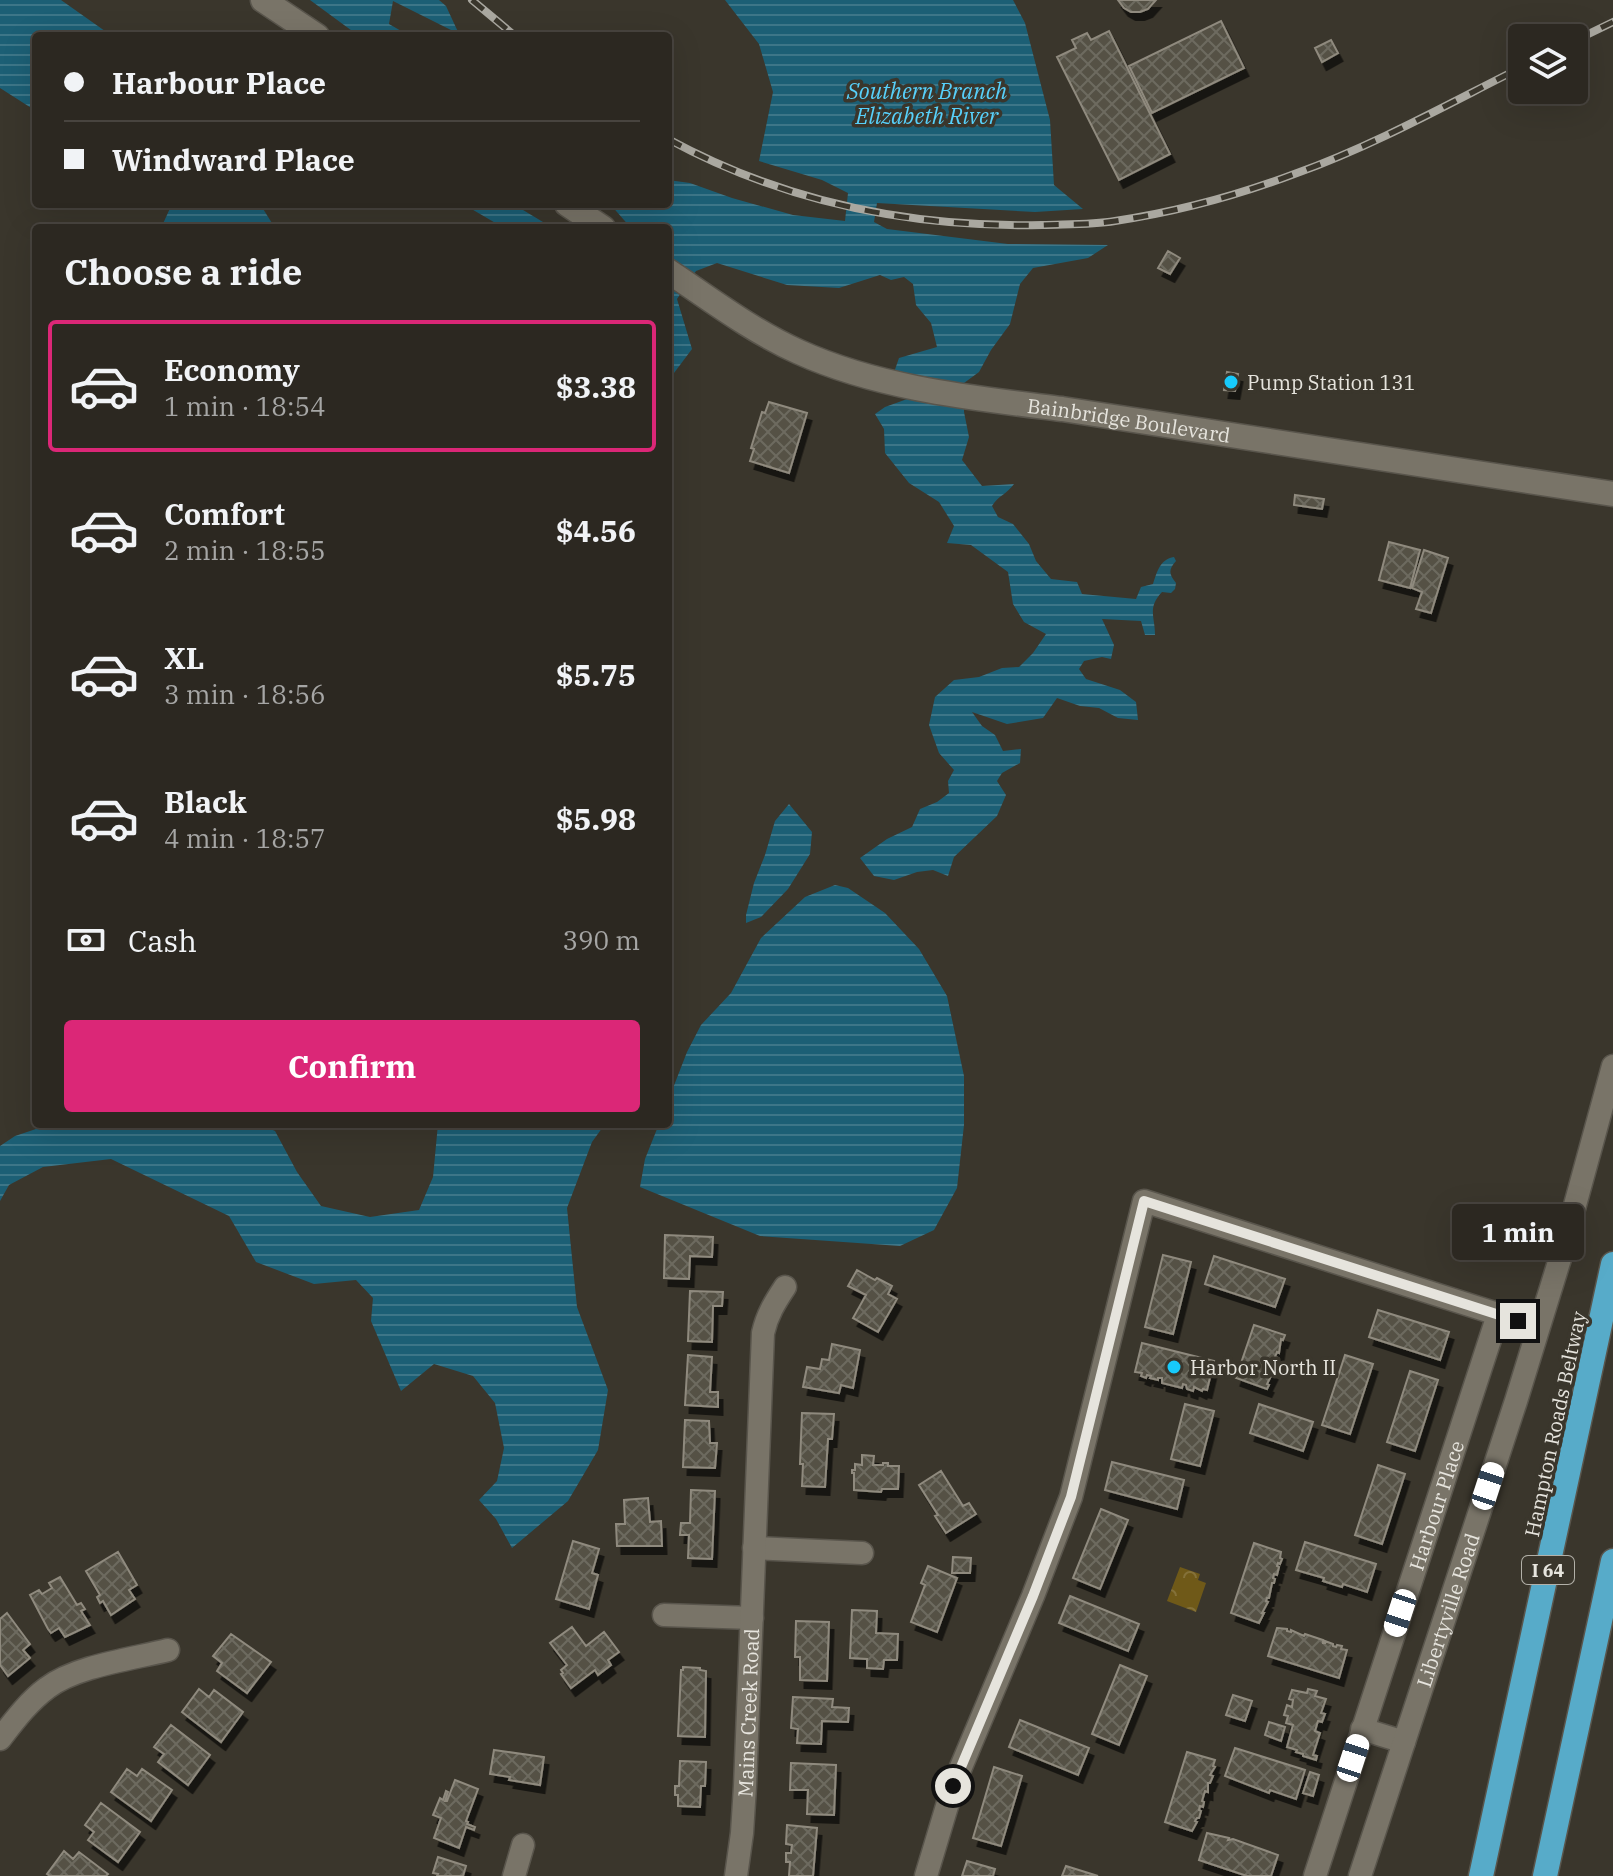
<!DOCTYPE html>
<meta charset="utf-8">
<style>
:root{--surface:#2c2821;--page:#34302a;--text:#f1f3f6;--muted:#a6a6a5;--line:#48443f;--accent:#db2777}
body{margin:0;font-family:"IBM Plex Serif",serif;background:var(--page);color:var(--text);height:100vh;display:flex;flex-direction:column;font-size:30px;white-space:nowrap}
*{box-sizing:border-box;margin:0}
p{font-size:26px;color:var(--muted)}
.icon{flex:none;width:44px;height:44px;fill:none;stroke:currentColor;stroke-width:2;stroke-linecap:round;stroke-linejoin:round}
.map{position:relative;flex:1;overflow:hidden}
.panel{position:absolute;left:32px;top:224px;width:640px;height:904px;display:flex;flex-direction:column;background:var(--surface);border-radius:8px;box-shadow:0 8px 32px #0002,0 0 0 2px var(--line)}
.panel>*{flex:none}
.top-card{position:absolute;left:32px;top:32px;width:640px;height:176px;border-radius:8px;box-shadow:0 8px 32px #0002,0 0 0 2px var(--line);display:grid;align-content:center;height:176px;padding:0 32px;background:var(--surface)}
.fabs{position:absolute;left:1508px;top:24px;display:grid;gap:16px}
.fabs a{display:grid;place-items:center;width:80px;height:80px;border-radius:8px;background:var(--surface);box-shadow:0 8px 32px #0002,0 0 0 2px var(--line);font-size:40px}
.end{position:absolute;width:36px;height:36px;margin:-18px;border:10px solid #e6e4dd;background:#111;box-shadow:0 0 0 4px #111}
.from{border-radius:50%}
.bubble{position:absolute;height:56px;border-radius:8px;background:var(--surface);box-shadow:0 8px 32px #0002,0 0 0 2px var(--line);font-size:26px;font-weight:700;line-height:56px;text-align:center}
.car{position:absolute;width:24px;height:48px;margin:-24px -12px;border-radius:10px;box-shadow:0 0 6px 2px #0007;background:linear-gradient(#fff 24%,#345 0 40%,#fff 0 76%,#345 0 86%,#fff 0)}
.top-card b{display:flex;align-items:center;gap:28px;height:76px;font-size:30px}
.top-card b+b{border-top:2px solid var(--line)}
.top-card i{width:20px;height:20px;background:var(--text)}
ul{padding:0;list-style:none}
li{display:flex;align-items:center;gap:24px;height:132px;margin:0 16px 12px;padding:0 16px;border:4px solid transparent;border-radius:8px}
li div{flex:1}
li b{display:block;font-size:30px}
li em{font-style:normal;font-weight:700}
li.selected{border-color:var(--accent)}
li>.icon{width:72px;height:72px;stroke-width:1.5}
h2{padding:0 32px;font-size:36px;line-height:96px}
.pay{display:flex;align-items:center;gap:20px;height:88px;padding:0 32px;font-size:30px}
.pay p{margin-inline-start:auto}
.cta{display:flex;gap:16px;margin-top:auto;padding:16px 32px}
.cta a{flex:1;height:92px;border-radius:8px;background:var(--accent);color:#fff;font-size:32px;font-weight:700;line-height:92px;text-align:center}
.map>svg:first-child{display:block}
</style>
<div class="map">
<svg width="1613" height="1876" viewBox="0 0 1613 1876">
<defs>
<pattern id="forest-crowns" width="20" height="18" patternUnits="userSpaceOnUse" patternTransform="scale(2)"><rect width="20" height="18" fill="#6f5918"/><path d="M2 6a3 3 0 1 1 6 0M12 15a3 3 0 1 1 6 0" fill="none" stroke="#847139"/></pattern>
<pattern id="water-rules" width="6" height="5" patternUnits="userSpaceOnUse" patternTransform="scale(2)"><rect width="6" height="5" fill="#1c5f75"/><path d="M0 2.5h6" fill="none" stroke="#3d7688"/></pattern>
<pattern id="building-cross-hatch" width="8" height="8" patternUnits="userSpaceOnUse" patternTransform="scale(2)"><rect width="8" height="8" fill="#555145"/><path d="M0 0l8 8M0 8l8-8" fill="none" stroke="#6d6a5f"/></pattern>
<filter id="shadow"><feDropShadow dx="4.5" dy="8" stdDeviation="0" flood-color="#0009"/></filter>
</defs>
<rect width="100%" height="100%" fill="#3a362c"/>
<path fill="url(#forest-crowns)" d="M1180 1567 1200 1574 1198 1580 1206 1583 1196 1612 1167 1601Z"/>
<path fill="url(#water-rules)" d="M0 0H61L112 36H36V111L0 88Z
M310 0H439L446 6 459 34 393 1 389 24 410 36H359Z
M725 0H1013L1025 23 1050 120 1054 185 1083 209 1035 212 877 203 874 222 887 229 1008 244 1108 245 1088 258 1033 268 1020 284 1010 324 991 350 979 372 964 383V412L969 437 962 460 982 486 1014 484C1007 494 999 495 992 506L998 517 1013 524 1029 544 1036 561 1051 579 1077 582 1082 594 1136 599 1141 587 1153 584C1157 572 1160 559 1174 557L1176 561C1168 570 1169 574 1176 583L1175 589 1171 593 1162 592C1147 608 1155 616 1155 635H1145L1141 621 1102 619 1114 645 1111 659 1102 657 1084 661 1079 669 1086 679 1120 690 1136 702 1138 720 1118 718 1099 708 1080 706 1057 698 1043 718 1007 724 972 712 982 726 995 735 1003 751 1021 749 1020 763 1002 773 997 781 1006 795 997 816 954 857 948 876 933 870 917 872 894 880 874 876 860 858 887 839 912 827 920 809 937 802 949 793 948 781 954 770 939 753 929 725 935 697 954 680 979 677 1002 668 1019 667 1033 653 1046 634 1024 622 1013 604 1008 572 971 545 947 543 954 526 939 502 909 483 885 453 884 429 875 414 885 407 910 398 890 384 899 358 937 347 931 323 916 305 913 284 904 277 891 280 880 275 839 288 787 285 717 263 696 271 677 299 692 349 668 381V228H631L610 204H668V180L690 183 732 198 793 215 845 221 848 193 822 180 759 161 773 92 759 44Z
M172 204H260L275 228H161Z
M463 204H513L553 228H504Z
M789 804 812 832 810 854 788 889 761 917 746 923V915L754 883 765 855 775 821Z
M835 885 848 888 885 913 919 949 947 996 964 1076V1125L957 1188 934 1230 900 1246 760 1236 640 1187 645 1159 659 1124H668V1101L687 1052 701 1025 731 993 761 938 805 897Z
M51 1124H259L275 1131 297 1172 321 1206 370 1217 419 1210 433 1177 438 1124H605L592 1142 567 1208 577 1307 608 1390 598 1450 568 1501 512 1548 496 1519 479 1500 497 1481 504 1448 495 1403 473 1376 434 1364 401 1391 371 1321 373 1298 356 1280 314 1284 256 1262 229 1216 111 1159 43 1167 9 1185 0 1201V1146L15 1136Z"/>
<path fill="url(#building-cross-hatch)" stroke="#8f8a7e" stroke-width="2" filter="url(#shadow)" d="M1118 0H1156L1148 9 1140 12H1131L1124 8Z
M1221 21 1244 68 1152 113 1129 66Z
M1109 31 1170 154 1119 180 1057 57 1076 48 1072 40 1087 33 1091 40Z
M1331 40 1338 53 1322 62 1315 48Z
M1168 251 1180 258 1170 274 1158 268Z
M1227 372 1238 374 1235 391 1224 390Z
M769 402 807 413 789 473 750 461 754 449 751 448 762 412 765 413Z
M1295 495 1324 499 1322 509 1294 505Z
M1389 542 1420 550 1410 588 1379 580Z
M1424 550 1448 558 1431 613 1416 609 1422 592 1412 588Z
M665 1235 713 1237 712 1257 690 1256 689 1279 664 1278Z
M1163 1255 1191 1262 1173 1334 1145 1327Z
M1214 1256 1285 1279 1275 1307 1205 1284Z
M857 1270 875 1280 877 1278 892 1286 888 1294 897 1299 878 1332 853 1318 866 1295 848 1286Z
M690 1291 723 1292 722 1306H713L712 1342 688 1341Z
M1378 1310 1449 1332 1440 1360 1369 1337Z
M1254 1325 1285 1335 1283 1340 1281 1339 1279 1353 1277 1352 1275 1357 1278 1358 1275 1367 1272 1366 1271 1371 1273 1372 1267 1384 1269 1385 1267 1389 1236 1378Z
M1142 1343 1214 1361 1207 1390 1203 1389 1202 1391 1194 1387 1193 1391 1187 1389 1186 1385 1183 1384 1182 1388 1162 1383V1378H1158V1380L1150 1378 1151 1376 1147 1375 1146 1378 1141 1376 1142 1373 1135 1372Z
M832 1344 860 1350 853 1388 841 1385 839 1393 803 1387 807 1367 820 1369 822 1359 829 1360Z
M688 1355 712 1357 710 1392H718V1407L685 1405Z
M1345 1355 1373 1364 1350 1434 1322 1425Z
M1410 1371 1438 1380 1415 1451 1387 1442Z
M1185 1404 1214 1411 1200 1466 1171 1459Z
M1259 1404 1313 1422 1303 1451 1250 1433Z
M802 1413 834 1414 832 1439H828L825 1487 802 1486 803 1464H800Z
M685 1420 709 1421 710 1443H717L715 1468 683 1467Z
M862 1455 874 1456 873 1465H883V1463H888V1466H899L898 1489H882L881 1492 854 1490V1473H852V1470H855V1464L862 1465Z
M1112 1462 1184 1480 1177 1509 1105 1490Z
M1378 1465 1405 1474 1382 1544 1355 1535Z
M941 1471 963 1506 969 1503 976 1514 946 1533 935 1516 938 1515 919 1485Z
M691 1490 715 1491 712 1559 688 1558 689 1535H680L681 1523H690Z
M648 1498 650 1522 661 1521 662 1546H617L616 1524H625L624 1500Z
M1101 1509 1128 1520 1100 1589 1073 1578Z
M573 1541 599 1549 592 1573 598 1575 589 1609 556 1599Z
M1305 1542 1376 1564 1367 1592 1343 1584 1342 1587 1323 1581 1324 1578 1296 1570Z
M1254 1543 1281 1552 1280 1558 1282 1559 1280 1564 1278 1563 1277 1566 1279 1567 1277 1575 1274 1574 1273 1578 1275 1579 1274 1583H1272L1269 1598H1267L1266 1601 1268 1602 1262 1613H1264L1259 1623 1231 1613Z
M118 1552 137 1585 129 1590 135 1599 111 1615 103 1601 100 1603 97 1597 100 1595 86 1571Z
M953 1557 971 1558 970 1573H952Z
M928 1566 957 1578 937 1632 911 1622 925 1585 921 1583Z
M60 1577 77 1605 81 1603 85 1609 81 1611 90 1625 65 1637 59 1628 51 1633 48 1629 30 1595 39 1590 42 1594 52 1588 49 1583Z
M1070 1596 1139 1624 1128 1651 1059 1623Z
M852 1610 877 1611 876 1633 898 1634 897 1660H884L883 1669 867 1668V1659L850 1658Z
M7 1613 30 1644 23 1650 30 1658 8 1676 0 1665V1619Z
M796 1621 829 1622 827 1681 800 1680V1657H795Z
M572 1627 586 1646 604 1632 619 1652 608 1660 611 1665 598 1675 595 1670 571 1688 561 1674 563 1673 561 1670 567 1665 550 1643Z
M1277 1628 1287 1629V1631L1291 1632V1630L1304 1636 1305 1634 1323 1640V1643H1325V1641L1333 1644V1646L1336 1647 1337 1645 1342 1646 1341 1649 1347 1650 1339 1678 1268 1656Z
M231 1634 271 1662 247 1693 217 1671 222 1663 213 1656Z
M1120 1665 1147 1676 1119 1745 1092 1734Z
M683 1667 700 1668V1670L706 1671 705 1737 678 1736 681 1670H683Z
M199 1689 209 1697 214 1690 243 1712 221 1742 182 1712Z
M1308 1689 1317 1691 1315 1696 1326 1699 1321 1713 1325 1714 1322 1722 1318 1721 1315 1731 1320 1733 1313 1755 1317 1756 1316 1760 1303 1756V1754L1296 1752 1297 1750 1287 1747 1293 1725 1286 1723 1288 1716 1284 1715 1287 1705 1292 1707 1293 1700 1289 1699 1292 1690 1307 1693Z
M1233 1695 1252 1701 1245 1721 1226 1715Z
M793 1697 833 1699 832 1707 849 1708 848 1722 822 1721 821 1744 797 1743 798 1729 791 1728Z
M1020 1720 1089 1748 1078 1775 1009 1747Z
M1269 1722 1285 1727 1281 1741 1265 1735Z
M171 1725 210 1755 188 1785 158 1762 164 1754 154 1747Z
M1235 1748 1305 1770 1296 1799 1270 1790 1269 1793 1225 1776Z
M494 1750 544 1757 540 1785 509 1780 510 1777 490 1774Z
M1187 1752 1215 1760 1213 1766 1215 1767 1210 1775 1213 1776 1210 1783H1208V1792L1205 1791 1202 1801 1204 1802 1203 1807 1200 1806 1199 1810 1201 1811 1199 1818H1197L1195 1821 1197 1822 1192 1831 1165 1822Z
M680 1761 706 1762 705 1786H701L700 1807 678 1806V1795H675V1786H679Z
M791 1763 836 1765 834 1815 807 1814 808 1790H790Z
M994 1767 1022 1776 1001 1846 973 1838Z
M127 1769 137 1776 142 1769 172 1790 151 1821 111 1792Z
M1310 1772 1319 1775 1313 1796 1303 1793Z
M455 1780 478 1789 466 1821 468 1822 467 1824 475 1827 474 1830 466 1827 459 1848 434 1838 441 1818 433 1815 440 1798 443 1800 446 1791 448 1792 445 1801H447Z
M101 1803 140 1832 118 1862 88 1840 94 1832 85 1825Z
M787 1825 817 1828 813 1876H789L790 1862H786V1853H791L792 1845 786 1844Z
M1207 1833 1229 1838 1228 1840 1233 1839 1278 1855 1271 1876H1247L1199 1860Z
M64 1851 73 1859 79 1852 108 1874 106 1876H50L47 1874Z
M438 1857 466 1866 463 1876H437L438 1874 433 1873Z
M967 1861 995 1869 993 1876H962Z
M1066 1866 1098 1876H1062Z"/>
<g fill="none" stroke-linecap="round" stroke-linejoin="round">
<g stroke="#59554c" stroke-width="25">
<g id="street">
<path d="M754 1548 862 1553"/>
<path d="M664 1615 752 1618"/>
<path d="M1362 1729 1404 1742"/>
<path d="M0 1739C14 1721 29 1701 47 1688 76 1666 132 1659 168 1650"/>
<path d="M514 1876 523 1845"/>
<path id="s1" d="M736 1876 742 1833 745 1786 763 1333C767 1315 775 1302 785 1287"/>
<path d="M926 1876 953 1786 1033 1596 1071 1497 1144 1201 1538 1327"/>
<path id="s2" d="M1315 1876 1498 1315"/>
<path id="s3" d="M1360 1876 1516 1401 1563 1249 1613 1066"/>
</g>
</g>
<g stroke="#59554c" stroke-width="27">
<g id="secondary">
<path d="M263 0 317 36"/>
<path d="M567 204 603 228"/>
<path id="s4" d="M668 271C710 299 752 331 799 352 881 389 974 398 1062 409L1613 494"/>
</g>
</g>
<g stroke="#59554c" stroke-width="27">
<path id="highway" d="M1481 1876 1613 1264
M1545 1876 1613 1561"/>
</g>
<use href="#street" stroke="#797468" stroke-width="22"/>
<use href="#secondary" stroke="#797468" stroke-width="24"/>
<use href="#highway" stroke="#57abc9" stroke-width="24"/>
<g stroke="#aaa8a0" stroke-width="8">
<path id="rail" d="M472 0 515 36
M1574 41 1613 22
M668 139C784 202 910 228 1042 225 1066 224 1091 225 1115 221 1176 212 1239 195 1297 173 1375 145 1448 104 1522 67"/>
</g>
<use href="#rail" stroke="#3a362c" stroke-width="5" stroke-dasharray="15" stroke-linecap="butt"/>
</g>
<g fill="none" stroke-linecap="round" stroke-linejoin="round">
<path stroke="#e6e4dd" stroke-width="10" d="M953 1786 1033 1596 1071 1497 1144 1201 1518 1321"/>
</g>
<g fill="#17cafb" stroke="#3a362c" stroke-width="3">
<circle cx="1231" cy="382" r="8"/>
<circle cx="1174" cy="1367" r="8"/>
</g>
<g text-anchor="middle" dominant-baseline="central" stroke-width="7" stroke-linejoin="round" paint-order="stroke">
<rect fill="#3a362c" stroke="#b2b0a8" stroke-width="2" x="1522" y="1556" width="52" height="28" rx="6"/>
<g font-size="18" font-weight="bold" fill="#e6e4dd">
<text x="1548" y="1570">I 64</text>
</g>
<g font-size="20" fill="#e6e4dd" stroke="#3a362c" text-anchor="start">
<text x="1247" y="382">Pump Station 131</text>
<text x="1190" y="1367">Harbor North II</text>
</g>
<g font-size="20" fill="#e6e4dd" stroke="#3a362c">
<text stroke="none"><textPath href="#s4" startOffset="492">Bainbridge Boulevard</textPath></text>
<text transform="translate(1555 1424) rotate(-78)">Hampton Roads Beltway</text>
<text stroke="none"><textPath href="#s2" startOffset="390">Harbour Place</textPath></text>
<text stroke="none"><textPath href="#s3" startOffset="280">Libertyville Road</textPath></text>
<text stroke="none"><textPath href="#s1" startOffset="164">Mains Creek Road</textPath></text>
</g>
<g font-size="22" font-style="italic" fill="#57d0fa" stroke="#3a362c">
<text x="927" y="90">Southern Branch<tspan x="927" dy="25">Elizabeth River</tspan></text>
</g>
</g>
</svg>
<div class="fabs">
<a><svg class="icon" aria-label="layers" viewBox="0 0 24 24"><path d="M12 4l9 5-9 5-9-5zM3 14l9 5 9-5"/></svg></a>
</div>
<i class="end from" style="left:953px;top:1786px"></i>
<i class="end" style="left:1518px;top:1321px"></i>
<div class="bubble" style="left:1452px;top:1204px;width:132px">1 min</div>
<i class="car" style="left:1488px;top:1486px;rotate:18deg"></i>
<i class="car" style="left:1400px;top:1613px;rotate:198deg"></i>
<i class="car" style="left:1353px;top:1758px;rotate:18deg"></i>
<div class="top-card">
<b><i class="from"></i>Harbour Place</b>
<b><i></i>Windward Place</b>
</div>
<section class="panel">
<h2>Choose a ride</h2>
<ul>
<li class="selected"><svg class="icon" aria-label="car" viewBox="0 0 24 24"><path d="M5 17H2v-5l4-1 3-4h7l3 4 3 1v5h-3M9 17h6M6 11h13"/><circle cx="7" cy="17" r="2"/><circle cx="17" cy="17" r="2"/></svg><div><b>Economy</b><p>1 min · 18:54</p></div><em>$3.38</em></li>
<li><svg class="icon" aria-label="car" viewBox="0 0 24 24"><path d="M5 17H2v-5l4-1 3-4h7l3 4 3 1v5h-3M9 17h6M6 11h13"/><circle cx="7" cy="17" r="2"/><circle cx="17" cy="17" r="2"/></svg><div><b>Comfort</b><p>2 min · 18:55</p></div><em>$4.56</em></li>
<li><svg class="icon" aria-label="car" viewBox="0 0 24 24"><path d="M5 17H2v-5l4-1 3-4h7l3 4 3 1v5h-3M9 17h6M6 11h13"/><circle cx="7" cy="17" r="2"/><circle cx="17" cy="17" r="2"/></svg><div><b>XL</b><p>3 min · 18:56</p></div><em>$5.75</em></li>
<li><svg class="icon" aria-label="car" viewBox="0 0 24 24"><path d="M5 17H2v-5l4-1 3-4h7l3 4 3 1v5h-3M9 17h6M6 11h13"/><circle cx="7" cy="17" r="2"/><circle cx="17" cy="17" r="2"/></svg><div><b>Black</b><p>4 min · 18:57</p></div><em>$5.98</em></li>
</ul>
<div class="pay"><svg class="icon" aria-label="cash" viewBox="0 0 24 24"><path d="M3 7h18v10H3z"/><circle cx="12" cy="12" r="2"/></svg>Cash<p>390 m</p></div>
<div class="cta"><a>Confirm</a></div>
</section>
</div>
